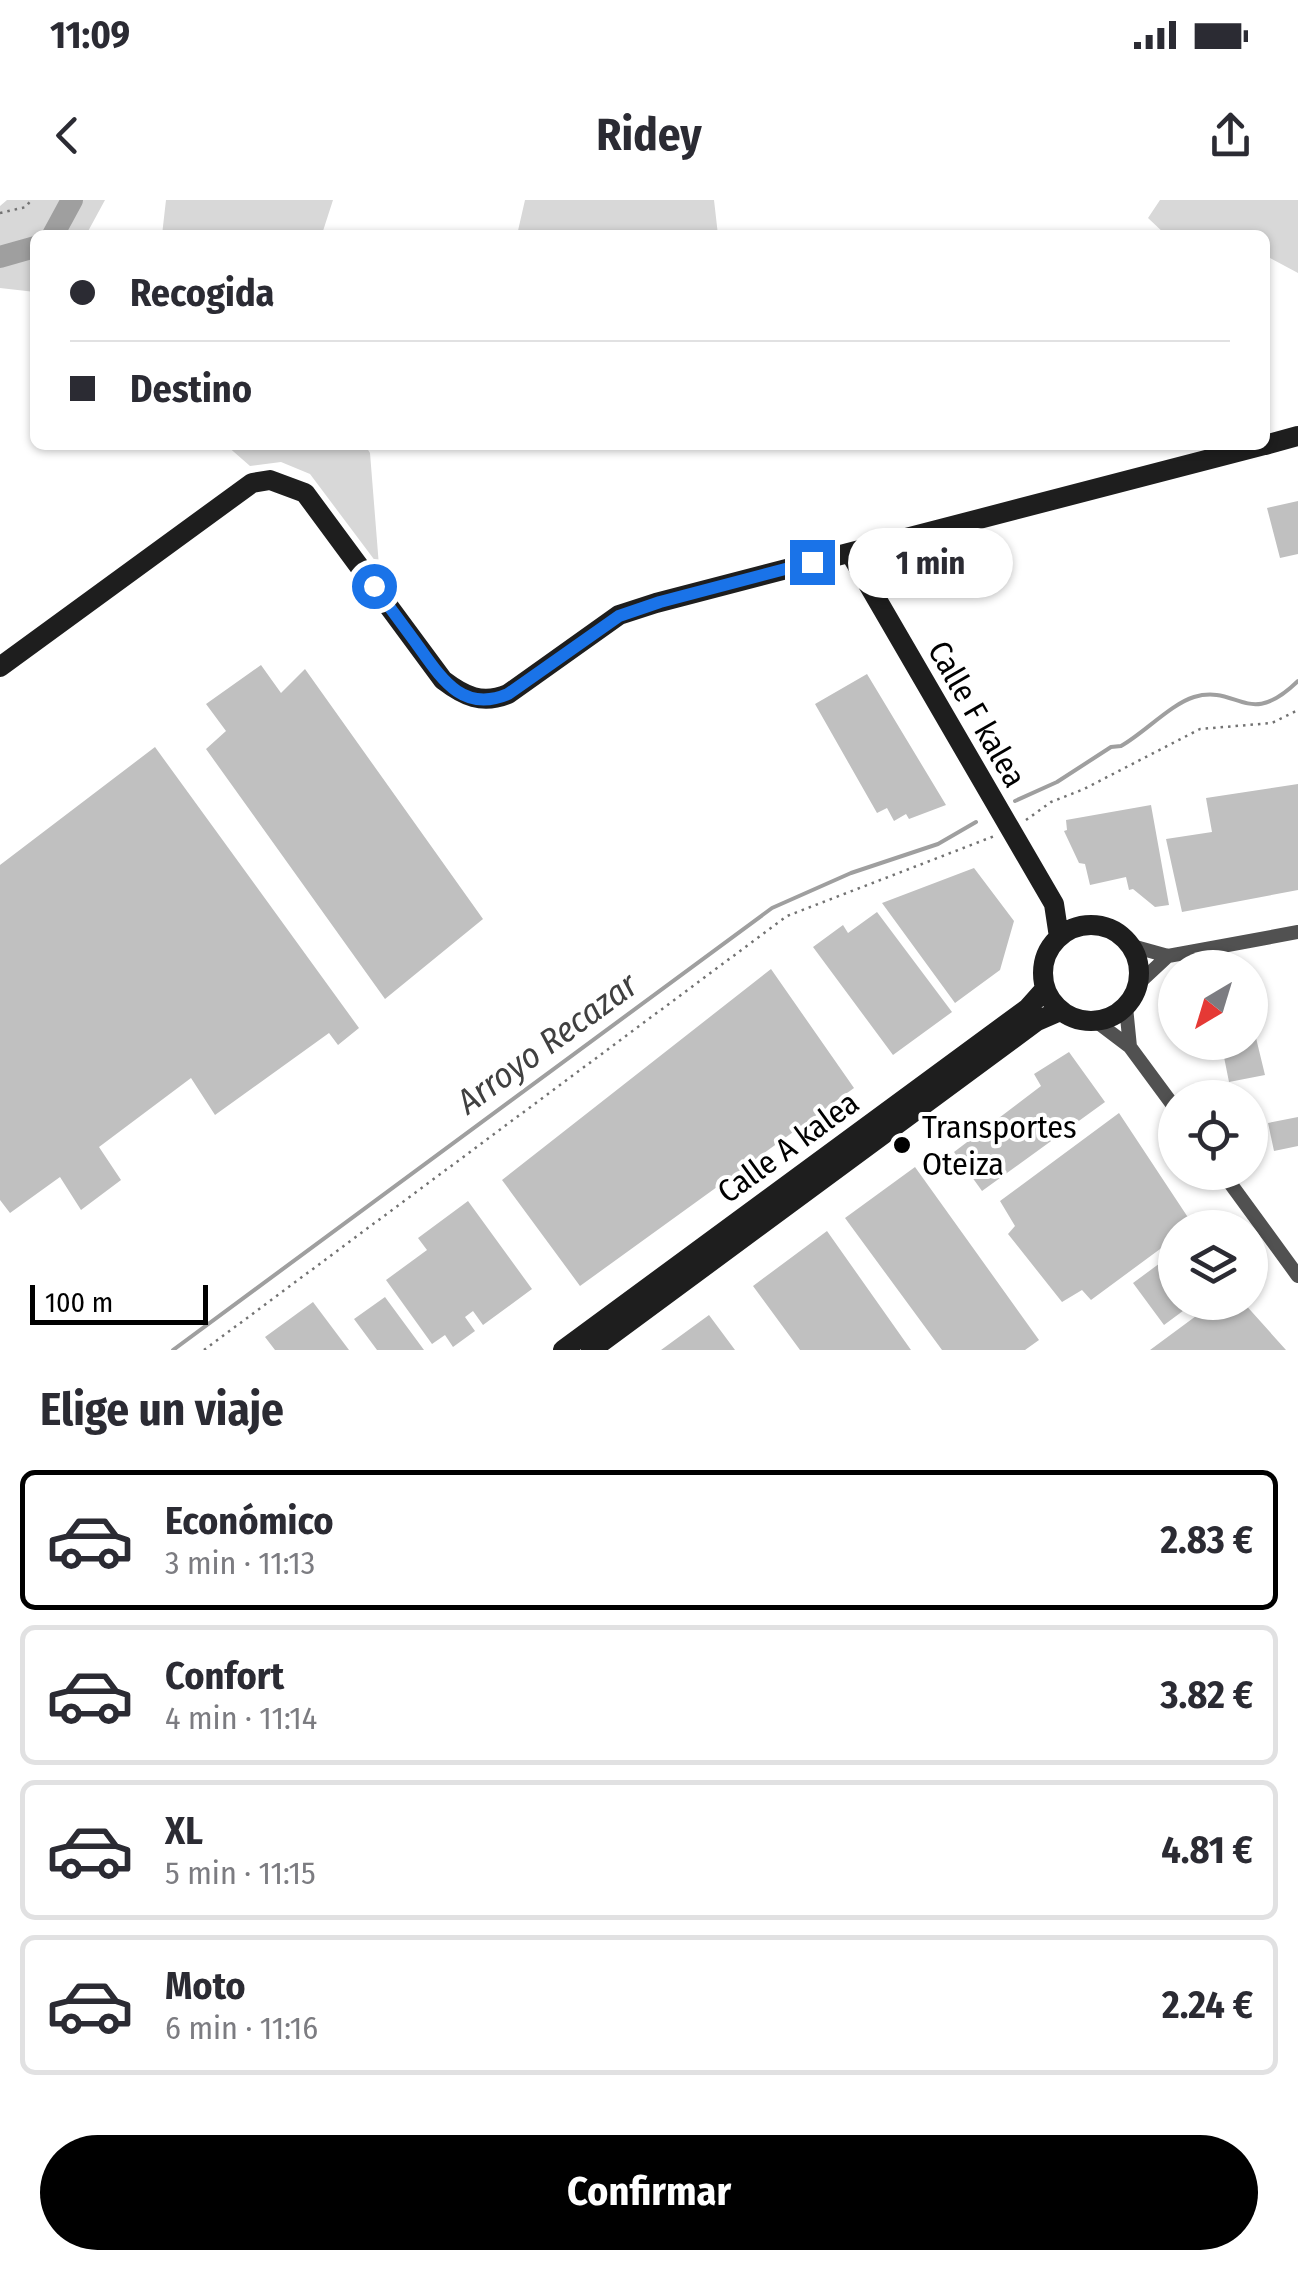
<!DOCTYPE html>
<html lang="es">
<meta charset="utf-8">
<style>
:root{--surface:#fff;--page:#f7f7f7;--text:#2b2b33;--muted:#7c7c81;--line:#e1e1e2;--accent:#000}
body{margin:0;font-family:"Fira Sans Condensed",sans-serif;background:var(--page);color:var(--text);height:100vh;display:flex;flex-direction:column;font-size:38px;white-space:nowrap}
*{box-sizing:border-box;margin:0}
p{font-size:32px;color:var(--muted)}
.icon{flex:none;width:55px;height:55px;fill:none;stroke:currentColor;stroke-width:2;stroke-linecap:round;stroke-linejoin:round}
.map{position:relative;height:1150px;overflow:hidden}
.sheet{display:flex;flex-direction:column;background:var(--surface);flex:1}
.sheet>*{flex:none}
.guide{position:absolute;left:30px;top:30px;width:1240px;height:220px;border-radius:15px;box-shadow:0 2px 8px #0004;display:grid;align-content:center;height:220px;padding:0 40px;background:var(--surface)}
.needle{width:65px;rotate:218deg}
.buttons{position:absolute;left:1158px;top:750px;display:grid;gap:20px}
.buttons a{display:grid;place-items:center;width:110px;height:110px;border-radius:50%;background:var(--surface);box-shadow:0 2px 8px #0004;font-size:50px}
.scale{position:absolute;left:30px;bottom:25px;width:178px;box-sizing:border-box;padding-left:10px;border:5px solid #000;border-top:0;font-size:28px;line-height:35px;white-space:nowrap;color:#000;-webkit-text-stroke:8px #fff;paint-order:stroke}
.end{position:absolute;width:45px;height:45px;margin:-22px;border:12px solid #1a73e8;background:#fff;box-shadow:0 0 0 5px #fff}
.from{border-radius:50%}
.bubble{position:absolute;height:70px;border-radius:35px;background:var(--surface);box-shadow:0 2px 8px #0004;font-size:32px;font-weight:700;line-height:70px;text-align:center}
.guide b{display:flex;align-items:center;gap:35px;height:95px;font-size:38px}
.guide b+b{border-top:2px solid var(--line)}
.guide i{width:25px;height:25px;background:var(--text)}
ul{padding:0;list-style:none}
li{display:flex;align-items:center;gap:30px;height:140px;margin:0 20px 15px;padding:0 20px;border:5px solid var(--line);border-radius:15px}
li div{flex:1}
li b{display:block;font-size:38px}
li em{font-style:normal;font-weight:700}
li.active{border-color:var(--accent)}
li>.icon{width:90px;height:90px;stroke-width:1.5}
h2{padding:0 40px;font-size:45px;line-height:120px}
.action{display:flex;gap:20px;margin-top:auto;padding:20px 40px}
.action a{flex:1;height:115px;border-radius:60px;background:var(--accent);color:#fff;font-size:40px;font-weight:700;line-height:115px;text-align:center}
.status{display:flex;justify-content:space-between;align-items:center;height:70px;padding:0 50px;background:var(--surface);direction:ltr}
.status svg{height:28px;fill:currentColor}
header{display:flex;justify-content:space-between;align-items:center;height:130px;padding:0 40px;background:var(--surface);font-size:45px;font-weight:700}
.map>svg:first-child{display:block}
</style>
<div class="status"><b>11:09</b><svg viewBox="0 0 49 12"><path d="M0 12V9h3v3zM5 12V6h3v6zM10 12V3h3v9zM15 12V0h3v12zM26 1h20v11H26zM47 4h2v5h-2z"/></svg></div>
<header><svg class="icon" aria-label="back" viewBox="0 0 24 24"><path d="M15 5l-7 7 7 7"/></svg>Ridey<svg class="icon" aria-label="share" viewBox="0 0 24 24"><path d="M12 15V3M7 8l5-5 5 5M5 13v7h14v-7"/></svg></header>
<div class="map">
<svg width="1298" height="1150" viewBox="0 0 1298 1150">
<rect width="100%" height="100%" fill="#fff"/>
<path fill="#d8d8d8" d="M7 0H105L86 35H35V92L0 88V6Z
M166 0H333L323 31 327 35H162Z
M525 0H714L718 35H517Z
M1160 0H1298V73L1270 58 1265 63V35H1166L1148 18Z
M226 245H365L370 253 379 366 310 274 281 262 250 266Z"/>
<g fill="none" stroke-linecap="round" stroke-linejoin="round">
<path stroke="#9f9f9f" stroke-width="4" d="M1015 601 1057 582 1111 547 1121 546C1144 533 1171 504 1194 497 1238 484 1248 530 1298 481
M173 1150 772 708 851 673 938 644 976 622"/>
<path stroke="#9f9f9f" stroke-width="22" d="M53 35 72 0
M0 57 35 47"/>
</g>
<path fill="#c0c0c0" d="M1298 301V354L1280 358 1267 308Z
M261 465 281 493 305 469 483 719 385 799 206 549 226 531 206 504Z
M867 474 946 605 909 619 906 614 894 621 887 608 877 613 815 504Z
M155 547 359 828 338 845 329 833 215 915 191 878 99 947 121 980 81 1010 60 977 10 1013 0 1000V665Z
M1298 584V690L1182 712 1166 639 1212 632 1206 598Z
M1151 605 1169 705 1155 707 1133 689 1129 690 1126 677 1090 685 1085 664 1079 663 1064 631 1067 630 1066 620Z
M974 668 1014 721 1000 770 955 803 882 703Z
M877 712 952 812 893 855 813 747 843 725 848 733Z
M771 769 854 888 580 1086 502 980Z
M1250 813 1265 875 1229 882 1221 842H1250Z
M1069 852 1105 902 982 991 954 952 1041 886 1034 874Z
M1119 913 1193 1025 1175 1028V1038L1091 1100 1082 1090 1062 1102 1008 1034 1015 1026 1000 1001Z
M1298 917V946L1274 951 1268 923Z
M915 967 1039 1140 1025 1150H942L845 1018Z
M468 1001 532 1089 483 1125 473 1111 465 1117 475 1131 453 1147 445 1135 432 1144 386 1080 427 1050 418 1038Z
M827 1031 911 1150H800L753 1086Z
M1175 1052V1102H1195L1164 1125 1133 1083Z
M385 1097 424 1150H377L354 1119Z
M313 1102 349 1150H275L265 1137Z
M1215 1102H1243L1286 1150H1150Z
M709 1115 735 1150H661Z"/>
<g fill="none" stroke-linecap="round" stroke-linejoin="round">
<path stroke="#737373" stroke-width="2.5" stroke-dasharray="2.5 5" stroke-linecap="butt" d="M0 13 26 7 31 0
M1026 620 1051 602 1084 589 1200 529 1272 523 1298 510
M204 1150 787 716 997 635"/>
<path stroke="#515151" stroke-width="14" d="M1132 746 1168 756 1298 732
M1139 783 1168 756
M1126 807 1130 847 1175 908
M1097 822 1130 847
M1222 972 1298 1076"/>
<path stroke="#1e1e1e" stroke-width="20" d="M1265 245 1298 236
M850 353 1054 704 1059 737
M0 467 252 283 270 280 305 293 443 480C464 496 482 505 508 494L619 415 656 403 1264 245
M1043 773a48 48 0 1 1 96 0a48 48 0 1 1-96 0Z
M563 1150 1028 808 1045 789
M591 1150 1037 821 1060 811"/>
</g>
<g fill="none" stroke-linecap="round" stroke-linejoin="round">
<path stroke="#1a73e8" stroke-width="12" d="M374 386C388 405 402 424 416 443 440 476 461 514 508 494L619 416 660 402 812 362"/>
</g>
<circle fill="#000" stroke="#fff" stroke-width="4" cx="902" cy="945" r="10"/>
<g text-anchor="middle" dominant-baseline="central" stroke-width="8" stroke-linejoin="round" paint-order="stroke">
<g font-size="32" fill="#000" stroke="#fff">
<text transform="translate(977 514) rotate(60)">Calle F kalea</text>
<text transform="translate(788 947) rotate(-36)">Calle A kalea</text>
</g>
<g font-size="32" fill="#000" stroke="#fff" text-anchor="start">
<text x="922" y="927">Transportes<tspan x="922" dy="37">Oteiza</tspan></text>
</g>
<g font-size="35" font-style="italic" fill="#404040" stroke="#fff">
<text transform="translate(547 843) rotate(-36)">Arroyo Recazar</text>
</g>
</g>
</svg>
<div class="buttons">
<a><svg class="needle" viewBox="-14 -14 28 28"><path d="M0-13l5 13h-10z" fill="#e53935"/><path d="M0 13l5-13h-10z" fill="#7c7c81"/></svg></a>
<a><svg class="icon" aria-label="locate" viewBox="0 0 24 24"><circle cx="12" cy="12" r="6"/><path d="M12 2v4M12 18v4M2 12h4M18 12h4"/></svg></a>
<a><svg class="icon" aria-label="layers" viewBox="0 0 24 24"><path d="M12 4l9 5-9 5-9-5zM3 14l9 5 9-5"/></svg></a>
</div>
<div class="scale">100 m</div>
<i class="end from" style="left:374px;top:386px"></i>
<i class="end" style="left:812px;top:362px"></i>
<div class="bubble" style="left:848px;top:328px;width:165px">1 min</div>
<div class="guide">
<b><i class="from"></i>Recogida</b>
<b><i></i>Destino</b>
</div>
</div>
<section class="sheet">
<h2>Elige un viaje</h2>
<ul>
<li class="active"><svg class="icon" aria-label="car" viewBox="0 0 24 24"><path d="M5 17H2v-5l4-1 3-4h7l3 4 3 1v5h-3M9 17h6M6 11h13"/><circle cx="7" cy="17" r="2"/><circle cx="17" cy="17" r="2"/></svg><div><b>Económico</b><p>3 min · 11:13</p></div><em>2.83 €</em></li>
<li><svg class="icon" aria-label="car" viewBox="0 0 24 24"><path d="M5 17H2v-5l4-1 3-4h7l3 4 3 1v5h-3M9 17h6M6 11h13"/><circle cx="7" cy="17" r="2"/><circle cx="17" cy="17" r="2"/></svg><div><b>Confort</b><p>4 min · 11:14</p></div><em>3.82 €</em></li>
<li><svg class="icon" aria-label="car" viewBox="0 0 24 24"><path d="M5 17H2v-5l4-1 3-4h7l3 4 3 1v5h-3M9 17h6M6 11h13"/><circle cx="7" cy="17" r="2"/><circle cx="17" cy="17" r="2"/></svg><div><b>XL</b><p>5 min · 11:15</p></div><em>4.81 €</em></li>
<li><svg class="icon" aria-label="car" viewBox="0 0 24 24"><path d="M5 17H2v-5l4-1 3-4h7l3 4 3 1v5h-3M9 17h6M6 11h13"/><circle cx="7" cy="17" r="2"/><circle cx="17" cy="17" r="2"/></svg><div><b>Moto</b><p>6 min · 11:16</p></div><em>2.24 €</em></li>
</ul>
<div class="action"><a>Confirmar</a></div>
</section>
